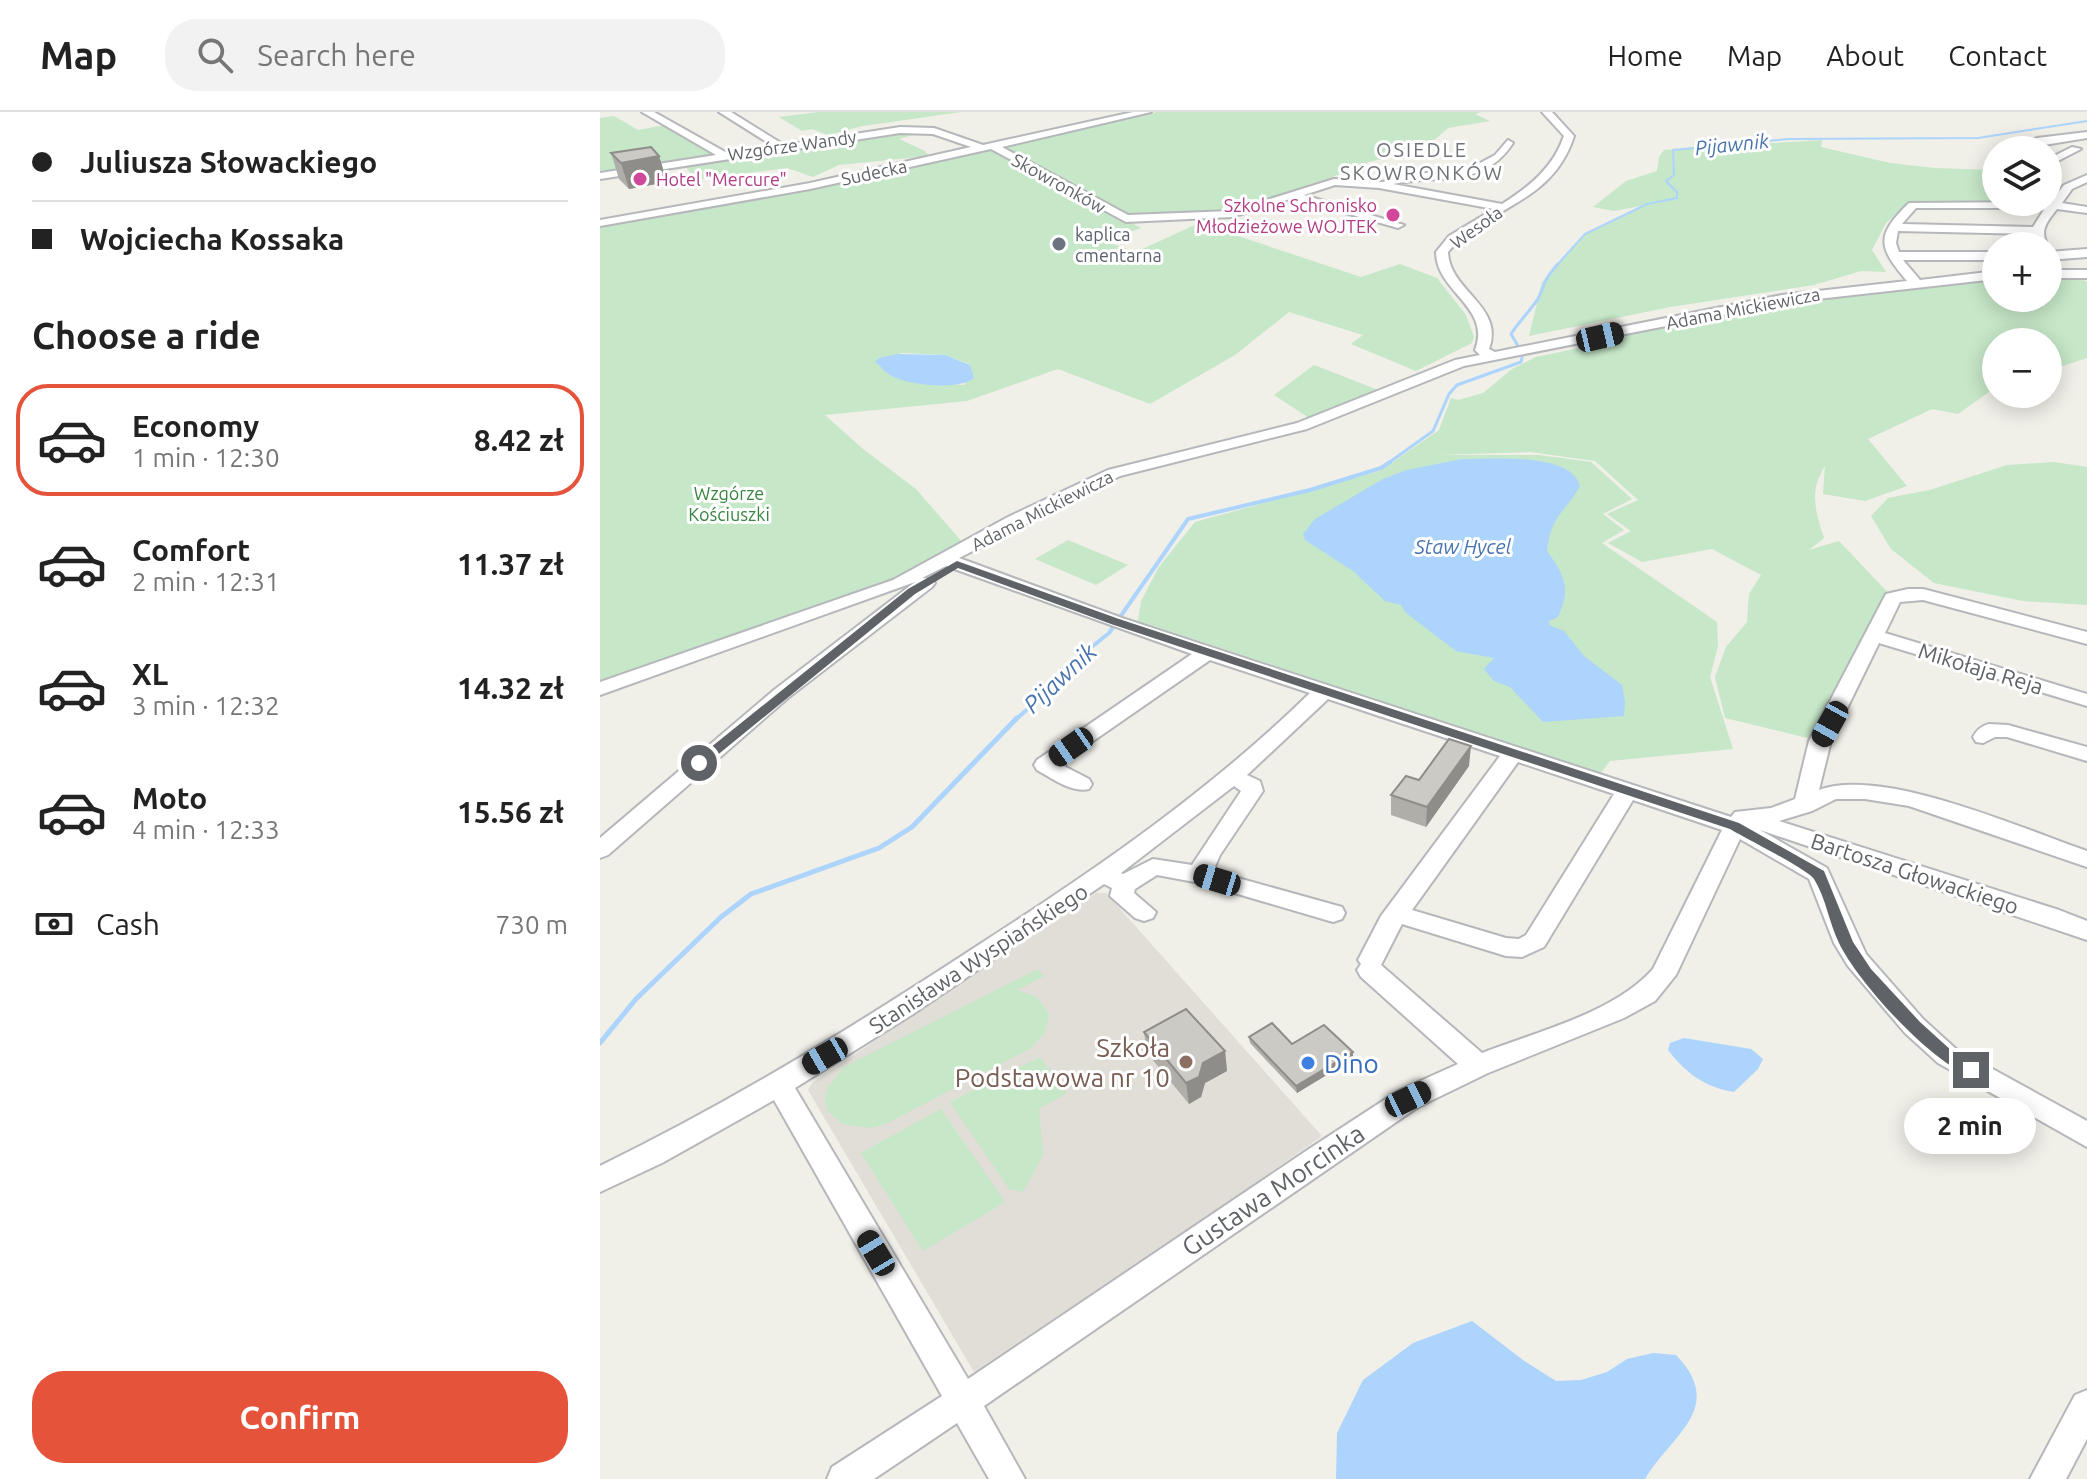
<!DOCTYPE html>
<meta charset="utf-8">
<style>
:root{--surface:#fff;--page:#f2f2f2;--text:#222;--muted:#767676;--line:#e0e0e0;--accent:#e4533a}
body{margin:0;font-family:Ubuntu,sans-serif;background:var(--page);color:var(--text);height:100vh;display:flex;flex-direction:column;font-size:30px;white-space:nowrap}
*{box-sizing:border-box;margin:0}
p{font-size:26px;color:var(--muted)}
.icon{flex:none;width:44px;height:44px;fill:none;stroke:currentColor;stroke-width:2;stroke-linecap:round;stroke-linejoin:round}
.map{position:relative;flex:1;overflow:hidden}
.sheet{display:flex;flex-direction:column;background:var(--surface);width:600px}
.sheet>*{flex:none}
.top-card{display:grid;align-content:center;height:176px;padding:0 32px;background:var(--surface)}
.tools{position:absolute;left:1382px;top:24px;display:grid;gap:16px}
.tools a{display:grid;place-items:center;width:80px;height:80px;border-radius:50%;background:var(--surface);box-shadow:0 4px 20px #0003;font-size:40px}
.end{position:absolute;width:36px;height:36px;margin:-18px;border:10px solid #5f6267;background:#fff;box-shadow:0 0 0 4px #fff}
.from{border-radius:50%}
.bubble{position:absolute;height:56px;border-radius:28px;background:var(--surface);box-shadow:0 4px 20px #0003;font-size:26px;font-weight:600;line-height:56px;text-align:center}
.car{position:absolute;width:24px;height:48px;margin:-24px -12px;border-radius:10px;box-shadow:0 0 6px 2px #0007;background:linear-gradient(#222 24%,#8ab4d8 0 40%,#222 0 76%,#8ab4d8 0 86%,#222 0)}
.top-card b{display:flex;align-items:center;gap:28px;height:76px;font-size:30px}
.top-card b+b{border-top:2px solid var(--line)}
.top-card i{width:20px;height:20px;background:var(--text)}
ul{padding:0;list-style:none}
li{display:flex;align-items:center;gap:24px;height:112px;margin:0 16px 12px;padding:0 16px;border:4px solid transparent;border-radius:32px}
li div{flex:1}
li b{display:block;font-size:30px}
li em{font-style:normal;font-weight:600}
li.active{border-color:var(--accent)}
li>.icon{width:72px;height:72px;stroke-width:1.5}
h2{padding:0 32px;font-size:36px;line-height:96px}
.pay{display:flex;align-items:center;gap:20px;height:88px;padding:0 32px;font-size:30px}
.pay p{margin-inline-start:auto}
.action{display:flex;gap:16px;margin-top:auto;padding:16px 32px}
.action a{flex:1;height:92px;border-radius:32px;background:var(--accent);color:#fff;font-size:32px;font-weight:600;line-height:92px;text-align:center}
header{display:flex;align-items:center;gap:48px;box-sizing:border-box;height:112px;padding:0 40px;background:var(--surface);border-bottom:2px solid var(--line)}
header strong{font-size:38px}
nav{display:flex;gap:44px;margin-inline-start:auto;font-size:28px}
.search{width:560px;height:72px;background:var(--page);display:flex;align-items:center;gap:20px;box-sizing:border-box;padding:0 28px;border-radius:32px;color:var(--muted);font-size:30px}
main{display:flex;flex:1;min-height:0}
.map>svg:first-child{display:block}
</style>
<header>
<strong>Map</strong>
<div class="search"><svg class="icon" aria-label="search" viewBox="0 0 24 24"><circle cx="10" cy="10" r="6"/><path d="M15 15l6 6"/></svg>Search here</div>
<nav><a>Home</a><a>Map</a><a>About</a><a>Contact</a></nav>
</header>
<main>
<section class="sheet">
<div class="top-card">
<b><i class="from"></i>Juliusza Słowackiego</b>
<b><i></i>Wojciecha Kossaka</b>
</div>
<h2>Choose a ride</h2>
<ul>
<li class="active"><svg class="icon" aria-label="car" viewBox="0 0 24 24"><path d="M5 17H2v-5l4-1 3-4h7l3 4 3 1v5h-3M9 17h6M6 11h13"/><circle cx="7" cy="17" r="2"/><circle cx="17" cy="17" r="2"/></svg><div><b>Economy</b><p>1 min · 12:30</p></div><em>8.42 zł</em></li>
<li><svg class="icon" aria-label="car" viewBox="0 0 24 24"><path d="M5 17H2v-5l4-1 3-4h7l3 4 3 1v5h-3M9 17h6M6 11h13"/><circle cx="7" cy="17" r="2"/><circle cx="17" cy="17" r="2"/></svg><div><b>Comfort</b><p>2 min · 12:31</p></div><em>11.37 zł</em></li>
<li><svg class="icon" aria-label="car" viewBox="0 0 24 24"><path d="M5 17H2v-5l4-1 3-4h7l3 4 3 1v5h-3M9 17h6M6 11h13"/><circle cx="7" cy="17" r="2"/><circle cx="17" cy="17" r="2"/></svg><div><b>XL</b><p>3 min · 12:32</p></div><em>14.32 zł</em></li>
<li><svg class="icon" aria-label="car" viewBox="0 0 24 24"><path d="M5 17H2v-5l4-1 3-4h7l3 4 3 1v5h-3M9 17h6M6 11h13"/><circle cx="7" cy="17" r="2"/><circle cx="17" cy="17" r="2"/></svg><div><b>Moto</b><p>4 min · 12:33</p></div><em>15.56 zł</em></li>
</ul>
<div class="pay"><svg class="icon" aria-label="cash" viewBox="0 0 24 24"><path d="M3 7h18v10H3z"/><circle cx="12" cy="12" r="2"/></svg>Cash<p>730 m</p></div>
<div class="action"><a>Confirm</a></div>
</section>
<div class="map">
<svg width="1487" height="1367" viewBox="0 0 1487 1367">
<rect width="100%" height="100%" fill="#f0efe8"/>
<path fill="#e0ded6" d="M496 781H506L722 1024 596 1113 374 1260 208 978 212 971Z"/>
<path fill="#c6e7c8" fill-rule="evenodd" d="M219 0H361L263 14 228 23 212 17 202 19 179 5Z
M557 0H881L875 2 890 9 848 16 824 37 769 50 689 83 629 101 531 104 404 35Z
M14 4 38 18 65 13 116 43 0 62V6Z
M310 19 322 20 299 27 325 39 329 44 239 53 213 65 187 56 95 68 84 52 103 49 116 52 119 46 159 40 180 41 204 34Z
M1222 28 1221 35 1290 51 1335 56 1396 58V90L1308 92 1286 111 1272 138 1286 160 1261 159 1214 173 1070 195 929 224 942 170 982 124 1045 93 1014 99 993 95 1026 69 1057 59 1059 45 1064 38Z
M393 34 541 116 505 129 536 140 599 111 761 165 800 152 837 166 866 203 874 225 872 231 816 259 751 232 763 223 689 200 635 243 550 292 458 257 367 289 225 303 263 337 316 377 363 431 302 466 0 577V111L166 83ZM303 241 345 243 369 252 372 262 364 273 299 267 288 262 276 250 279 246Z
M1448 162H1471L1487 170V246L1448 259V230H1396V275L1358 302 1332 297 1268 327 1307 374 1265 389 1223 382 1225 354C1209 379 1215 398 1224 426L1209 438 1239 429 1293 486 1220 629 1125 606 1115 565 1126 535 1147 510 1149 482 1161 463 1112 437 1042 450 1008 431 1031 419 1007 402 1038 388 995 349 930 340 837 343H939L991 350 1032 387 1003 402 1024 418 1002 431 1117 510 1118 534 1110 565 1133 637 1010 649 1001 661 538 509 541 489 559 455 595 410 780 359 839 318 851 286 858 288 883 281 912 257 936 245 1008 230 1079 207 1141 194 1396 163V186H1448Z
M714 253 781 279 763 283 709 306 674 283Z
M1454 350 1487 355V493L1423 489 1334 471 1291 437 1271 404 1288 386 1330 378 1407 353Z
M468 428 528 453 496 473 435 447Z
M438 857 444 864 417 878 437 885 449 902 445 921 431 936 288 1011 271 1016 242 1012 227 998 225 987 227 976 244 955Z
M440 945 467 981 439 997 443 1043 423 1080 409 1077 350 990Z
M341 997 405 1090 323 1139 261 1041Z"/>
<path fill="#acd4fc" d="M297 242 345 243 370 253 374 266C359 279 306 273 290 263 284 260 281 254 275 250L279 246Z
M862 347C891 347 971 340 980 374 964 402 951 403 947 439 965 464 971 476 958 505L949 509V513L964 519 984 544 1022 573 1025 590 1024 604 943 610 910 575 894 569 884 557 894 546 856 539 806 501 801 493 785 489 753 459 705 428 703 422 715 407 783 367 807 358Z
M1084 926 1151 937 1163 947 1158 957 1134 980C1104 975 1086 961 1068 938L1070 931Z
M872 1209 923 1248 956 1269 981 1268 1007 1260 1027 1247 1053 1241 1076 1243C1127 1296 1071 1323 1045 1367H736L737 1321 763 1268 813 1231Z"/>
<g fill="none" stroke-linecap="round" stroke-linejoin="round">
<path stroke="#acd4fc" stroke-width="2" d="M956 154 985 122 1047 92 1077 86V80L1066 69 1074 63 1073 38 1188 27 1378 26 1487 9"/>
<path stroke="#acd4fc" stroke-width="3" d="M918 234 911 222C917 212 935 193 939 185 945 170 946 165 958 152
M787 352 833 319 849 282 857 273 921 250 923 241"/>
<path stroke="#acd4fc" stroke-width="4" d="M415 608 450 578 462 559 509 521 588 407 710 378 781 356 790 350"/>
<path stroke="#acd4fc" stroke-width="5" d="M0 931 36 887 121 805 151 782 279 736 312 715 417 606"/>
<g stroke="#b5b7bb" stroke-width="4">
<path id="minor" d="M42 0H54L127 41 173 34 119 0H131L184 33 300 15 334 16 383 33 533 0H551L402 35 528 103 631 99 734 67 783 70 803 63 869 57 895 43 908 28 913 31C883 77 839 62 793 72L902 92C930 74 953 56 964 24L942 0H952L974 24C952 93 887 94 848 140 849 179 905 194 889 237L895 240 1182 183 1307 169C1277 134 1276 123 1309 91L1451 90 1464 73 1487 63V70L1472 77 1462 91 1487 95V101L1457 97C1447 110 1439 118 1448 134H1436L1432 122 1298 119 1296 131 1299 140H1396V148H1303L1320 168 1396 159V167L1182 191 864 254 707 317 520 364 359 446 522 506 1131 705 1135 700 1171 696 1195 687 1209 629 1286 482 1308 477H1323L1487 520V532L1323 488 1300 490 1285 521 1487 582V594L1279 531 1231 629 1219 678C1282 654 1423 717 1487 739V755L1309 694 1265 687H1236L1212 699 1179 709 1459 798 1487 809V828L1160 718 1227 756 1266 842 1323 907 1356 937 1487 1009V1035L1338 951 1305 921 1248 854 1234 831 1209 767 1140 727 1076 863 1055 889 1024 906 888 961 818 995 384 1294 425 1367H389L357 1311 274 1367H227L232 1355 342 1284 174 988 62 1051 0 1080V1054C131 990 255 914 377 834 495 758 610 679 710 581L610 548 460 652 489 667 492 672 489 677C471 681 452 666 437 658L434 653 437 648 592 542 346 454 322 466 332 467 335 471 332 475 188 586 8 743 0 746V726L174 578 315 470 0 583V570L293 468 408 405 508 358 697 311 855 248 880 243 875 238C892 195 836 180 836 140L849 124 894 97 779 76 735 73 704 83 804 113 798 116 693 86 632 105 526 110 391 37 210 77 0 114V108L210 71 371 35 333 22 300 21 0 67V61L116 43ZM1316 96H1445L1433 115 1302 112ZM728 587 900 644 781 804 758 848 761 852 757 858 761 865 858 952 798 979 709 1037 368 1267 195 976 313 902 504 772 512 776 510 784 535 806 544 809 553 806 556 800 534 781 535 777 557 763 600 771 733 810 742 807 745 801 742 795 613 759 620 743 663 679 660 669 647 663ZM918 650 1014 682 926 823 919 827 906 826 812 798ZM634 674 641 679 592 753 553 747 523 762 521 761ZM1033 688 1122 718 1053 857C1014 901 936 920 882 941L781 853 802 812 906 844 922 845 944 835Z
M1487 20V26L1414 38 1437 26Z
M1472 35 1481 37 1448 54V47Z
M1487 137V145L1448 148V140Z
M1448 158H1487V166H1448Z
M1389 612 1408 613 1487 635V649L1407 625H1395L1383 631 1376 630 1373 625C1377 618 1381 614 1389 612Z
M1487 1278V1327L1466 1367H1430L1475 1283Z"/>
</g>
<use href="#minor" fill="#fff" fill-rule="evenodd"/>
</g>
<path fill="#afaea9" d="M11 41 59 44 67 70 29 77 19 67Z
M869 654 826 715 791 703V683L819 668Z
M544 920 625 939 627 959 605 971 601 985 589 992 547 941Z
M649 925 692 932 753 947 697 981 650 931Z"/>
<path fill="#8f8d89" d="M59 44 67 70 29 77 21 51Z
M871 634 869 654 826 715 827 695Z
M625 939 627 959 605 971 601 985 589 992 586 971 603 951Z
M753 940V947L697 981 696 974Z"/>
<path fill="#cccac4" stroke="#8f8d89" stroke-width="2" d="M51 35 59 44 21 51 11 41Z
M849 627 871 634 827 695 791 683 806 664 819 668Z
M586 897 625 939 603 951 599 965 586 971 544 920Z
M672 911 692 932 724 913 753 940 696 974 649 925Z"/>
<path fill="#5f6267" d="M357 449 519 507 1139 711 1224 759 1253 830 1271 857 1320 910 1353 940 1379 958 1371 964C1331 951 1257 869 1239 831 1229 811 1226 786 1214 767 1207 757 1145 726 1130 717L511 512 358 456 315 482 104 654H95V648L308 477Z"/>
<g fill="#d1479c" stroke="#fff" stroke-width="3">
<circle cx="40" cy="67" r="8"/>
<circle cx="793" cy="103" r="8"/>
</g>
<circle fill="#6b7280" stroke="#fff" stroke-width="3" cx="459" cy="132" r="8"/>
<circle fill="#8d6e63" stroke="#fff" stroke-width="3" cx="586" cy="950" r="8"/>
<circle fill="#3f7fe0" stroke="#fff" stroke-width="3" cx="708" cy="951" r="8"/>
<g text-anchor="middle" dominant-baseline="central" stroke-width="6" stroke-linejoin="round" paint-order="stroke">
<g font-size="18" fill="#5f6267" stroke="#fff">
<text transform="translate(192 33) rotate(-8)">Wzgórze Wandy</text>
<text transform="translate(274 60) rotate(-12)">Sudecka</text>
<text transform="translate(459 71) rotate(29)">Skowronków</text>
<text transform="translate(876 115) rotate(-36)">Wesoła</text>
<text transform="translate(1143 196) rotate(-11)">Adama Mickiewicza</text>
<text transform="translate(442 398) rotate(-27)">Adama Mickiewicza</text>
</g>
<g font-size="18" fill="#b23c85" stroke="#fff" text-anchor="start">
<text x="56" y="67">Hotel "Mercure"</text>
<text x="777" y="93" text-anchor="end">Szkolne Schronisko<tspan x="777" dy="21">Młodzieżowe WOJTEK</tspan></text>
</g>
<g font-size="18" fill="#5b616d" stroke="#fff" text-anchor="start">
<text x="475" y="122">kaplica<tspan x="475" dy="21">cmentarna</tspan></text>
</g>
<g font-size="18" fill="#398541" stroke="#fff">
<text x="129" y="381">Wzgórze<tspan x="129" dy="21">Kościuszki</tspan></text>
</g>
<g font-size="20" font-style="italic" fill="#4873af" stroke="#fff">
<text transform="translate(1132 32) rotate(-6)">Pijawnik</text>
<text x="863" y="434">Staw Hycel</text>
</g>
<g font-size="20" letter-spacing="2" fill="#707479" stroke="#fff">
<text x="822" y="37">OSIEDLE<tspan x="822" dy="23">SKOWRONKÓW</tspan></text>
</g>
<g font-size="22" fill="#5f6267" stroke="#fff">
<text transform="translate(1381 556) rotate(17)">Mikołaja Reja</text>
<text transform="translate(1315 761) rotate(18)">Bartosza Głowackiego</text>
<text transform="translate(378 846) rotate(-33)">Stanisława Wyspiańskiego</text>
</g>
<g font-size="24" font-style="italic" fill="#4873af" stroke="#fff">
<text transform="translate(460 566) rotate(-43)">Pijawnik</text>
</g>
<g font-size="26" fill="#785e54" stroke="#fff" text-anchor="end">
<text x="570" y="935">Szkoła<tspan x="570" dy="30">Podstawowa nr 10</tspan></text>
</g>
<g font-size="26" fill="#366cbe" stroke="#fff" text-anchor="start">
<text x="724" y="951">Dino</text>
</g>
<g font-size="26" fill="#5f6267" stroke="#fff">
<text transform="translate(673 1078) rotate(-34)">Gustawa Morcinka</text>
</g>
</g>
</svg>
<div class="tools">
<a><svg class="icon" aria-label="layers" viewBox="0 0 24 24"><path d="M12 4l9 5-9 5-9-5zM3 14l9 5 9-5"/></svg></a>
<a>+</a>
<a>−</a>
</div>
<i class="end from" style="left:99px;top:651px"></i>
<i class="end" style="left:1371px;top:958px"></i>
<div class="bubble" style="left:1304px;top:986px;width:132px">2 min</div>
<i class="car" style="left:1000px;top:225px;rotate:77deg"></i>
<i class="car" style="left:1230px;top:612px;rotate:209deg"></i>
<i class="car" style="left:471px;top:635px;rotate:235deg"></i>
<i class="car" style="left:617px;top:768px;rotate:287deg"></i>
<i class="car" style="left:225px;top:944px;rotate:240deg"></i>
<i class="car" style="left:808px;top:987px;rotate:64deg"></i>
<i class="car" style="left:276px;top:1141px;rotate:329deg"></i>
</div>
</main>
